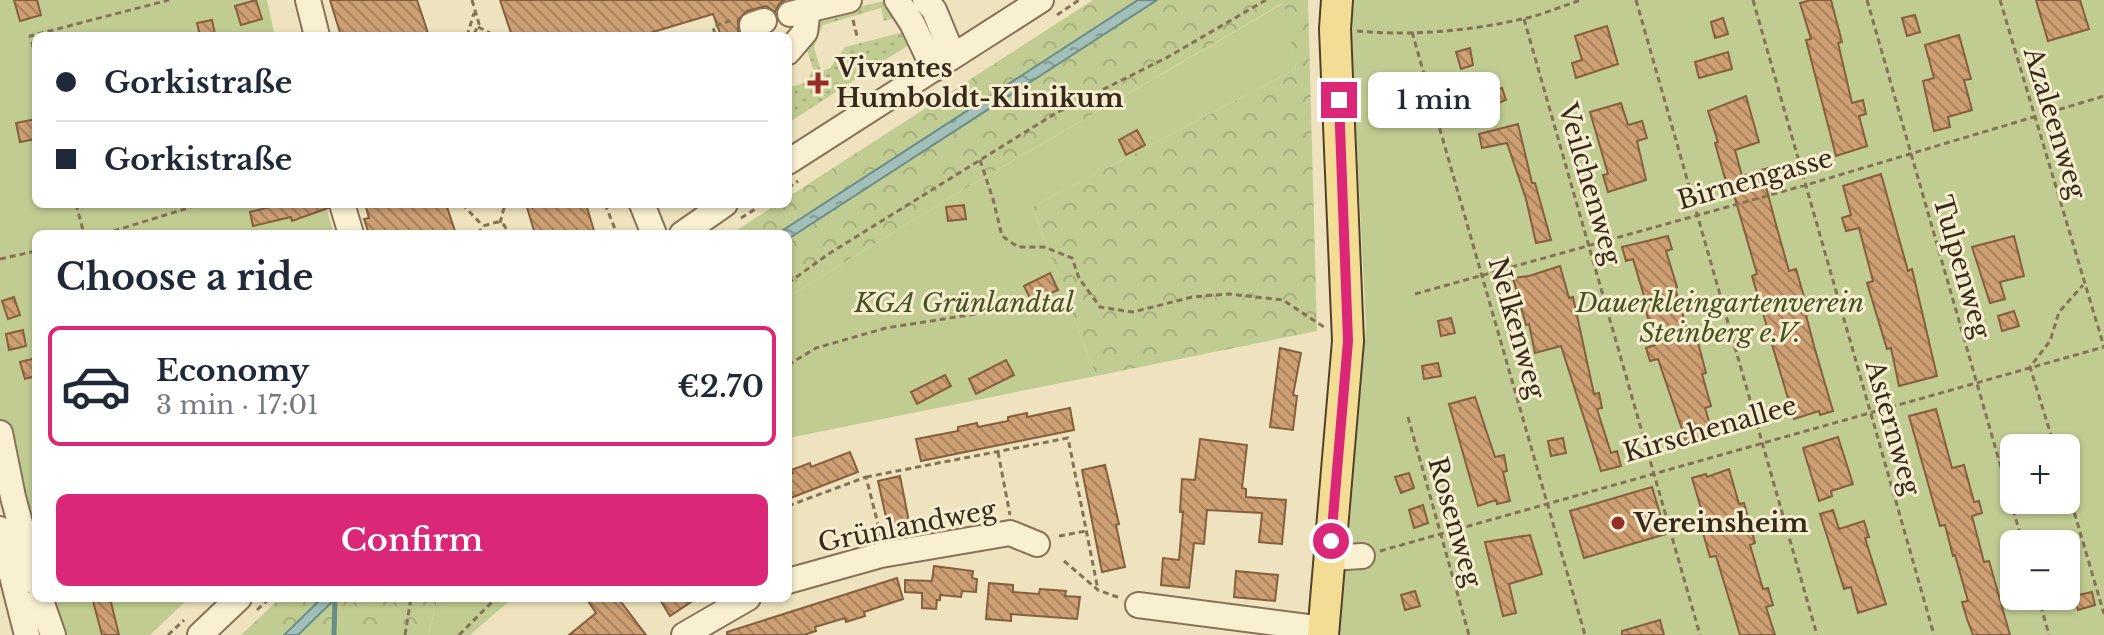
<!DOCTYPE html>
<meta charset="utf-8">
<style>
:root{--surface:#fff;--page:#f6f6f7;--text:#1f2937;--muted:#747a83;--line:#e0e1e3;--accent:#db2777}
body{margin:0;font-family:"Libre Baskerville",serif;background:var(--page);color:var(--text);height:100vh;display:flex;flex-direction:column;font-size:30px;white-space:nowrap}
*{box-sizing:border-box;margin:0}
p{font-size:26px;color:var(--muted)}
.icon{flex:none;width:44px;height:44px;fill:none;stroke:currentColor;stroke-width:2;stroke-linecap:round;stroke-linejoin:round}
.map{position:relative;flex:1;overflow:hidden}
.panel{position:absolute;left:32px;top:230px;width:760px;height:372px;display:flex;flex-direction:column;background:var(--surface);border-radius:12px;box-shadow:0 2px 6px #0004}
.panel>*{flex:none}
.guide{position:absolute;left:32px;top:32px;width:760px;height:176px;border-radius:12px;box-shadow:0 2px 6px #0004;display:grid;align-content:center;height:176px;padding:0 24px;background:var(--surface)}
.fabs{position:absolute;left:2000px;top:434px;display:grid;gap:16px}
.fabs a{display:grid;place-items:center;width:80px;height:80px;border-radius:12px;background:var(--surface);box-shadow:0 2px 6px #0004;font-size:40px}
.end{position:absolute;width:36px;height:36px;margin:-18px;border:10px solid #db2777;background:#fff;box-shadow:0 0 0 4px #fff}
.from{border-radius:50%}
.bubble{position:absolute;height:56px;border-radius:12px;background:var(--surface);box-shadow:0 2px 6px #0004;font-size:26px;font-weight:600;line-height:56px;text-align:center}
.guide b{display:flex;align-items:center;gap:28px;height:76px;font-size:30px}
.guide b+b{border-top:2px solid var(--line)}
.guide i{width:20px;height:20px;background:var(--text)}
ul{padding:0;list-style:none}
li{display:flex;align-items:center;gap:24px;height:120px;margin:0 16px 12px;padding:0 8px;border:4px solid transparent;border-radius:12px}
li div{flex:1}
li b{display:block;font-size:30px}
li em{font-style:normal;font-weight:600}
li.active{border-color:var(--accent)}
li>.icon{width:72px;height:72px;stroke-width:1.5}
h2{padding:0 24px;font-size:36px;line-height:96px}
.action{display:flex;gap:16px;margin-top:auto;padding:16px 24px}
.action a{flex:1;height:92px;border-radius:12px;background:var(--accent);color:#fff;font-size:32px;font-weight:600;line-height:92px;text-align:center}
.map>svg:first-child{display:block}
</style>
<div class="map">
<svg width="2104" height="635" viewBox="0 0 2104 635">
<defs>
<pattern id="grass-dots" width="8" height="8" patternUnits="userSpaceOnUse" patternTransform="scale(2)"><rect width="8" height="8" fill="#c1cc92"/><path d="M2 2h.1M6 6h.1" fill="none" stroke="#a6af7d" stroke-width="1.8" stroke-linecap="round"/></pattern>
<pattern id="forest-crowns" width="20" height="18" patternUnits="userSpaceOnUse" patternTransform="scale(2)"><rect width="20" height="18" fill="#c1cc92"/><path d="M2 6a3 3 0 1 1 6 0M12 15a3 3 0 1 1 6 0" fill="none" stroke="#a6af7d"/></pattern>
<pattern id="water-ripples" width="26" height="14" patternUnits="userSpaceOnUse" patternTransform="scale(2)"><rect width="26" height="14" fill="#a2c0b9"/><path d="M2 4q2-2 4 0t4 0M15 11q2-2 4 0t4 0" fill="none" stroke="#859c96"/></pattern>
<pattern id="building-back-hatch" width="6" height="6" patternUnits="userSpaceOnUse" patternTransform="scale(2)"><rect width="6" height="6" fill="#cd9f73"/><path d="M-1 5l2 2M0 0l6 6M5-1l2 2" fill="none" stroke="#a7825e"/></pattern>
</defs>
<rect width="100%" height="100%" fill="#eee3be"/>
<path fill="url(#grass-dots)" d="M884 1H890L899 17 884 21 881 8 823 25 814 47 821 71 830 68 845 47 904 32 910 44 788 123V88L807 82 813 69 806 47 818 17Z"/>
<path fill="url(#forest-crowns)" d="M1093 0H1308L1317 331 1096 376 1032 207 1296 69 1283 3 956 194 788 297V234H731L777 204H788V197Z
M280 598H438L428 635H241Z"/>
<path fill="#c1cc92" fill-rule="evenodd" d="M0 0H267L275 36H36V204H325L334 234H36V598H189L150 635H38L0 493Z
M1354 0H2104V635H1337L1366 328 1351 26ZM2014 448H2066V500H2014ZM2014 544H2066V596H2014Z
M1284 3 1296 69 1032 207 1096 376 788 438V297L956 194Z
M438 598H513L470 635H428Z"/>
<path fill="url(#water-ripples)" stroke="#698d87" stroke-width="2" d="M1138 0H1157L788 239V234H777Z
M322 598H336L298 635H284Z"/>
<g fill="none" stroke-linecap="round" stroke-linejoin="round">
<path stroke="#698d87" stroke-width="5" d="M334 635 335 598"/>
</g>
<path fill="url(#building-back-hatch)" stroke="#865f3c" stroke-width="2" d="M14 0H37L41 15 20 21Z
M256 0 262 19 241 25 235 6Z
M330 0H417L429 36H341Z
M500 0H785L779 4 775 12 766 6 747 11 738 20V33L727 36H721L713 14 640 36H512Z
M1811 0H1831L1842 42 1838 43 1852 103 1863 100 1866 114 1859 116 1867 146 1836 156 1806 40 1811 39 1800 3Z
M2036 0H2080L2089 29 2048 41Z
M1915 15 1920 32 1907 36 1902 18Z
M1723 18 1728 34 1715 38 1711 22Z
M212 20 215 34 200 36 197 23Z
M1607 26 1618 64 1576 78 1572 63 1582 60 1575 36Z
M1959 35 1971 79 1964 80 1972 110 1948 117 1950 127 1934 131 1923 81 1934 78 1925 45Z
M1470 48 1473 65 1461 69 1456 52Z
M1728 52 1732 69 1699 78 1695 62Z
M1502 88 1506 100 1473 113 1468 99Z
M1419 91 1424 110 1411 114 1406 95Z
M1746 96 1759 142 1735 150 1742 176 1768 168 1772 181 1765 183 1775 221 1789 271 1796 269 1809 314 1806 315 1814 346 1833 411 1820 415 1819 411 1794 419 1752 276 1757 274 1732 188 1728 189 1715 143 1718 142 1708 111Z
M1621 103 1628 125 1642 121 1647 138 1637 141 1646 180 1608 192 1603 175 1608 174 1590 112Z
M36 119V139L20 142 16 123Z
M1518 124 1532 183H1535L1551 240 1536 243 1526 199 1507 143 1482 148 1479 134Z
M1137 130 1145 145 1126 155 1119 140Z
M1881 174 1908 271 1912 269 1937 376 1899 386 1891 348 1887 349 1867 283 1873 281 1859 228 1846 231 1842 218 1851 215 1843 186Z
M281 204H327L328 208 292 221 291 217 253 226 250 212Z
M365 204H446L456 234H369L364 219 369 218Z
M526 204H586L595 234H535Z
M964 205 966 219 948 221 946 207Z
M1668 236 1672 249 1666 251 1677 287 1675 288 1687 329 1694 327 1706 373 1702 374 1711 406 1705 408 1713 435 1686 441 1658 359 1650 361 1646 348 1655 345 1645 307 1647 306 1633 259 1626 261 1622 247Z
M2014 236 2024 276 2000 282 2005 299 1990 303 1972 247Z
M1560 266 1569 298 1573 297 1594 394 1599 393 1602 408 1597 409 1611 453 1617 451 1621 466 1601 471 1561 346 1535 353 1529 324 1526 325 1513 278 1529 276Z
M1050 273 1058 290 1032 302 1024 286Z
M14 297 20 315 8 319 2 301Z
M2014 311 2019 326 2002 331 1998 316Z
M1451 318 1455 333 1441 336 1438 321Z
M23 330 26 346 9 350 6 334Z
M1280 348 1301 353 1293 395 1297 396 1293 430 1270 427Z
M36 358V376L25 379 20 362Z
M1006 360 1014 375 976 394 969 379Z
M1438 363 1441 376 1424 379 1422 366Z
M945 375 951 386 917 404 911 392Z
M1475 397 1495 457 1504 455 1507 471 1503 472 1510 501 1497 504 1496 500 1478 506 1449 404Z
M1070 408 1074 430 921 461 916 439 958 431V427L977 423 978 427 1008 421V417L1027 413V417Z
M1936 409 1952 468 1964 465 1974 502 1979 501 1982 513 1972 516 1984 562 1989 561 2010 635H1973L1967 619 1962 602 1968 601 1955 555 1953 556 1945 525 1940 526 1909 416Z
M1838 437 1853 484 1831 491 1832 496 1819 501 1803 448Z
M1563 438 1566 453 1551 456 1548 441Z
M1200 439 1247 445 1242 488 1246 489V497L1286 500 1282 544 1259 542 1262 513 1207 510 1204 544 1194 543 1189 588 1161 585 1163 558 1179 560 1183 512H1180L1182 479 1195 480Z
M850 452 858 472 788 499V475L793 473 791 470 810 463 811 467Z
M1105 465 1119 524 1116 525 1125 567 1102 572 1082 470Z
M1729 469 1739 504 1744 503 1755 543 1750 545 1763 589 1768 588 1773 605 1766 607 1775 635H1740L1716 556 1710 557 1698 516 1703 515 1692 478 1706 474 1707 477Z
M1409 473 1414 488 1401 493 1395 477Z
M900 476 910 527 889 531 878 481Z
M1652 487 1666 534 1584 558 1570 511Z
M1423 505 1428 523 1414 528 1409 510Z
M1833 510 1839 529 1864 521 1869 537 1865 538 1886 604 1858 613 1851 587 1844 589 1820 514Z
M1530 535 1542 574 1509 584 1516 613 1503 616 1485 542Z
M934 566 973 571 972 578 977 579 976 592 962 591 961 597 940 595V600H937L936 609 922 608V593L905 592V580L932 581Z
M1236 571 1278 575 1275 601 1234 597Z
M897 578 903 599 864 612 865 616 846 622 845 618 815 627 816 631 804 635H727V632Z
M989 583 1013 585V592L1039 594 1040 589 1066 591 1065 596 1080 597 1077 619 1011 614V621L986 619Z
M1415 591 1420 606 1405 610 1401 595Z
M2092 592 2095 605 2078 610 2074 596Z
M104 598H110L119 635H102L93 601Z
M586 598H618L646 635H569L596 613Z
M659 598H697L670 616Z
M1660 620 1664 635H1622V631Z"/>
<g fill="none" stroke-linecap="round" stroke-linejoin="round">
<g stroke="#867357" stroke-width="28">
<path id="minor" d="M308 0 317 36
M897 0 912 23 934 69
M925 0 934 10 953 56
M790 14 849 0
M754 36 752 25 764 21
M788 52 805 32 808 9
M788 162 1041 0
M342 204 351 234
M642 204 654 234
M682 234 725 204
M0 433 13 497 36 582
M0 529 27 635
M1330 558 1362 556
M788 581 881 555 1010 533 1037 544
M40 598 53 635
M1138 605 1323 629
M200 635 239 598
M684 635 748 598"/>
</g>
<g stroke="#54412b" stroke-width="34">
<path id="major" d="M1323 635 1348 341 1335 29 1337 0"/>
</g>
<path stroke="#867357" stroke-width="3" stroke-dasharray="6 4" stroke-linecap="butt" d="M472 0 479 24 473 36
M1636 0 1817 635
M1753 0 1934 635
M1867 0 2023 544
M2000 0 2104 347
M1057 15 1079 0
M1524 19 1700 635
M853 20 857 36
M478 27 496 36
M1357 31C1411 36 1470 31 1522 19 1542 15 1562 6 1581 0
M1412 32 1585 635
M715 34 713 27 729 21 730 24
M467 36 474 13
M36 57 30 36 169 0
M980 160 993 199 1002 236 1018 247H1044L1072 258 1079 278 1100 307 1133 312 1192 297 1229 294 1283 300 1324 327
M788 188 798 181
M76 204 84 234
M462 204 483 226
M605 204 617 234
M741 218 763 204
M500 223 505 204
M104 234 201 204
M478 234 483 226 497 222 504 225 509 234
M0 259 36 251
M788 283 830 253 1056 113 1166 58 1266 0
M1415 294 1806 185 2104 96
M788 365 816 348 886 328 1014 308
M1408 417 1469 635
M2055 448 2030 367 2050 341 2059 312 2083 285
M998 452 1010 515
M866 477 1068 438 1098 590
M2066 484 2104 614
M788 506 866 477 881 536
M1059 536 1086 531
M1380 551 2104 347
M1064 561 1098 590 1120 598
M2038 596 2049 635
M115 599 121 598
M257 610 270 598
M168 635 184 620
M405 635 411 598
M459 635 496 598"/>
<use href="#minor" stroke="#f9f0d1" stroke-width="24"/>
<use href="#major" stroke="#f3dc94" stroke-width="30"/>
</g>
<g fill="none" stroke-linecap="round" stroke-linejoin="round">
<path stroke="#db2777" stroke-width="10" d="M1331 541 1348 341 1339 100"/>
</g>
<g fill="#962d26" stroke="#f6edce" stroke-width="3">
<path d="M814 71h8v8h8v8h-8v8h-8v-8h-8v-8h8z"/>
<circle cx="1618" cy="523" r="8"/>
</g>
<g text-anchor="middle" dominant-baseline="central" stroke-width="6" stroke-linejoin="round" paint-order="stroke">
<g font-size="26" font-weight="bold" fill="#362a1c" stroke="#f6edce" text-anchor="start">
<text x="836" y="68">Vivantes<tspan x="836" dy="30">Humboldt-Klinikum</tspan></text>
<text x="1634" y="523">Vereinsheim</text>
</g>
<g font-size="26" fill="#362a1c" stroke="#f6edce">
<text transform="translate(2055 123) rotate(73)">Azaleenweg</text>
<text transform="translate(1755 179) rotate(-16)">Birnengasse</text>
<text transform="translate(1590 184) rotate(74)">Veilchenweg</text>
<text transform="translate(1962 267) rotate(74)">Tulpenweg</text>
<text transform="translate(1517 328) rotate(74)">Nelkenweg</text>
<text transform="translate(1893 428) rotate(74)">Asternweg</text>
<text transform="translate(1710 429) rotate(-16)">Kirschenallee</text>
<text transform="translate(1455 522) rotate(74)">Rosenweg</text>
<text transform="translate(907 526) rotate(-11)">Grünlandweg</text>
</g>
<g font-size="26" font-style="italic" fill="#435222" stroke="#f6edce">
<text x="964" y="303">KGA Grünlandtal</text>
<text x="1720" y="303">Dauerkleingartenverein<tspan x="1720" dy="30">Steinberg e.V.</tspan></text>
</g>
</g>
</svg>
<div class="fabs">
<a>+</a>
<a>−</a>
</div>
<i class="end from" style="left:1331px;top:541px"></i>
<i class="end" style="left:1339px;top:100px"></i>
<div class="bubble" style="left:1368px;top:72px;width:132px">1 min</div>
<div class="guide">
<b><i class="from"></i>Gorkistraße</b>
<b><i></i>Gorkistraße</b>
</div>
<section class="panel">
<h2>Choose a ride</h2>
<ul>
<li class="active"><svg class="icon" aria-label="car" viewBox="0 0 24 24"><path d="M5 17H2v-5l4-1 3-4h7l3 4 3 1v5h-3M9 17h6M6 11h13"/><circle cx="7" cy="17" r="2"/><circle cx="17" cy="17" r="2"/></svg><div><b>Economy</b><p>3 min · 17:01</p></div><em>€2.70</em></li>
</ul>
<div class="action"><a>Confirm</a></div>
</section>
</div>
